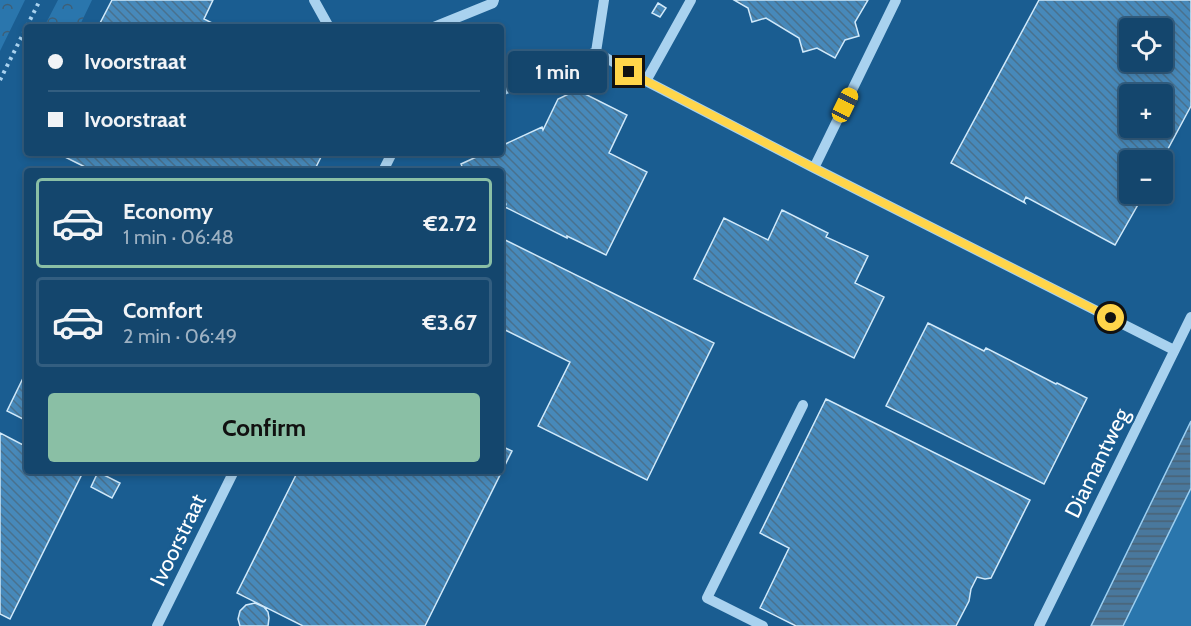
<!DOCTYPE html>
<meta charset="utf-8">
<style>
:root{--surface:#14466d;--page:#1d4d72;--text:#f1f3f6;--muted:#9db1c2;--line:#335e80;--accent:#8abfa5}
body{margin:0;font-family:Cabin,sans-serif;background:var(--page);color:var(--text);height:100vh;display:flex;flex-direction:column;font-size:22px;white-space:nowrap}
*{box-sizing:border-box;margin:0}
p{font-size:20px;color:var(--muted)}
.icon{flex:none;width:33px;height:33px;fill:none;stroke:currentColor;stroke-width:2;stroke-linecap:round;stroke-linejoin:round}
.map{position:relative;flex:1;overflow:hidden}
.side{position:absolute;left:24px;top:168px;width:480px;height:306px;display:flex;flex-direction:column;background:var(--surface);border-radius:6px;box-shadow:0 3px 9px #0003,0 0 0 2px var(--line)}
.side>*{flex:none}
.top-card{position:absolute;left:24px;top:24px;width:480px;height:132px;border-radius:6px;box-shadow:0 3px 9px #0003,0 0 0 2px var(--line);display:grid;align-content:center;height:132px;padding:0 24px;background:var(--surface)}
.tools{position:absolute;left:1119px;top:18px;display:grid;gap:12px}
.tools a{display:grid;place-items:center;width:54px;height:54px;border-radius:6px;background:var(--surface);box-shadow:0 3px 9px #0003,0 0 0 2px var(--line);font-size:30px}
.end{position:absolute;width:27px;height:27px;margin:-14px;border:8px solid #ffd54a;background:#111;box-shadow:0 0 0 3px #111}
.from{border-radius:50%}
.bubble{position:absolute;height:42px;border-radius:6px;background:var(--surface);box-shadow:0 3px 9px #0003,0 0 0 2px var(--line);font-size:20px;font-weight:700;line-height:42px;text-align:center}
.car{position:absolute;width:18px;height:36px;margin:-18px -9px;border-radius:8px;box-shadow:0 0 4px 2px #0007;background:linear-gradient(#f5c518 24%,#345 0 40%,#f5c518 0 76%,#345 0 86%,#f5c518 0)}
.top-card b{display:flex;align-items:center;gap:21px;height:57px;font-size:22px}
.top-card b+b{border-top:2px solid var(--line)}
.top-card i{width:15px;height:15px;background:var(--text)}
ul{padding:10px 0 0;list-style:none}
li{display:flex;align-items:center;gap:18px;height:90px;margin:0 12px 9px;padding:0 12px;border:3px solid var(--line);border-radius:6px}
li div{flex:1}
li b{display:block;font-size:22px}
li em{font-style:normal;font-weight:700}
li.on{border-color:var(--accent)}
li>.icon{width:54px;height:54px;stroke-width:1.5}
.action{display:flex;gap:12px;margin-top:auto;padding:12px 24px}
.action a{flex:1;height:69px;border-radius:6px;background:var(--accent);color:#111;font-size:24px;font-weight:700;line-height:69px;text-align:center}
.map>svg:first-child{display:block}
</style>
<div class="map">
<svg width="1191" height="626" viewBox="0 0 1191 626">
<defs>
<pattern id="forest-crowns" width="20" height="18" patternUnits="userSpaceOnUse" patternTransform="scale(1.5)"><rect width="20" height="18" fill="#2a76ad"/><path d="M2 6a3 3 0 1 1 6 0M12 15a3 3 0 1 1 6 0" fill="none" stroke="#3d5f78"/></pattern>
<pattern id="water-rules" width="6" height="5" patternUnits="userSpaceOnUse" patternTransform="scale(1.5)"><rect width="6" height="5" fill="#49789d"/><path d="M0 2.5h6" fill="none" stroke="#4a6274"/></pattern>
<pattern id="building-back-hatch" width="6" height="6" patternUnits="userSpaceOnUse" patternTransform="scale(1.5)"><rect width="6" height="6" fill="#4789ba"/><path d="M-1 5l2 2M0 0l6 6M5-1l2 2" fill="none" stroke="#49718e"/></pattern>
</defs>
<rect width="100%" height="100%" fill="#1a5d91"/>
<path fill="#2a76ad" d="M1191 488V626H1123Z"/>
<path fill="url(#forest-crowns)" d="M0 0H25L0 51Z
M58 0H92L79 27H44Z"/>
<path fill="url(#water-rules)" stroke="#9ccff1" stroke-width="1.5" d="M1191 421V488L1123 626H1091Z"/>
<path fill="url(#building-back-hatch)" stroke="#d0e9fa" stroke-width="1.5" fill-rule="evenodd" d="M112 0H213L204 19 220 27H98Z
M734 0H868L855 22 859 36 845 40 835 58 817 48 803 52 799 38 766 18 752 22 748 8Z
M1039 0H1191V106L1162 160H1130V194H1144L1115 245 1026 197 1024 201 1025 203 951 163ZM1130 28H1162V62H1130ZM1130 94H1162V128H1130Z
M658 3 666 8 660 17 652 13Z
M577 90 627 115 609 153 647 172 606 255 567 236V238L505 207 506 204 501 201V171H464L461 164 485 153H501V146L542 127 543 130 558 99Z
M57 153H323L314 171H93Z
M782 210 828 233 826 237 868 256 855 283 884 297 854 358 694 279 724 218 768 240Z
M501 238 714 343 647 480 538 426 570 362 501 328Z
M928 323 984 351 986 348 1056 384 1057 383 1087 398 1044 484 886 406Z
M27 370V421L7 411Z
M826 399 1030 500 991 578 985 579 977 577 971 589 969 601 956 626H796L760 608 789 548 760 533Z
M0 433 27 447V471H76L82 474 10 619 0 614Z
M501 446 512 451 425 626H303L237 593 298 471H501Z
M98 472 120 483 112 498 91 487Z
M255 603 264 607 268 612 269 618 268 626H240L238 619 240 611 246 605Z"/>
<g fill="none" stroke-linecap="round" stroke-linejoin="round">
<path stroke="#a9d2ef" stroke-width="4" stroke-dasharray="3 4.5" stroke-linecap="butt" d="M0 80 40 0"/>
<path stroke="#a9d2ef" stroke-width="10" d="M314 0 329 27
M434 27 493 3 494 0
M596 52 646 81 814 168 1174 350
M596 52 604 0
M646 81 691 0
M501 91 596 52
M814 168 896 0
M383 171 392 153
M157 626 234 471
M763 626 707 598 803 405
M1039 626 1191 317"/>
</g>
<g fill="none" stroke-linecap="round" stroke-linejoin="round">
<path stroke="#ffd54a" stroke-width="8" d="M629 72 814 168 1111 318"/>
</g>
<g text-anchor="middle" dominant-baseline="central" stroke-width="4.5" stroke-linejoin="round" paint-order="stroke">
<g font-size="22" fill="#fff" stroke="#1a5d91">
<text transform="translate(1097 463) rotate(-64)">Diamantweg</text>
<text transform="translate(178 540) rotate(-64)">Ivoorstraat</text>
</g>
</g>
</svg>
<div class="tools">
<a><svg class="icon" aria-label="locate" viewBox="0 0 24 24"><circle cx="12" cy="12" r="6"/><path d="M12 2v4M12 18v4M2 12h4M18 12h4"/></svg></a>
<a>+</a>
<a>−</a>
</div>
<i class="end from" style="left:1111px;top:318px"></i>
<i class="end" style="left:629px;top:72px"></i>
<div class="bubble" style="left:508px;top:51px;width:99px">1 min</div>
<i class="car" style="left:845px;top:105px;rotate:26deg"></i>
<div class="top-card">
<b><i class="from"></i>Ivoorstraat</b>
<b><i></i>Ivoorstraat</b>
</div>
<section class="side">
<ul>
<li class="on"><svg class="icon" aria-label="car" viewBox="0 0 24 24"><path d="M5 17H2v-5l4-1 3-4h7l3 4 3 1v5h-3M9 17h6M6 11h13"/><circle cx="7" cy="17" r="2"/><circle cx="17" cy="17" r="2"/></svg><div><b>Economy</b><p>1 min · 06:48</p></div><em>€2.72</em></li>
<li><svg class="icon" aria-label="car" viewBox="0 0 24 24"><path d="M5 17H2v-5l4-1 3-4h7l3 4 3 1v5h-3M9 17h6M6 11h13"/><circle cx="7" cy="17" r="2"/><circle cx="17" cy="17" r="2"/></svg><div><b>Comfort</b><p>2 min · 06:49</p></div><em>€3.67</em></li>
</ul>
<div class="action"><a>Confirm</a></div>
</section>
</div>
